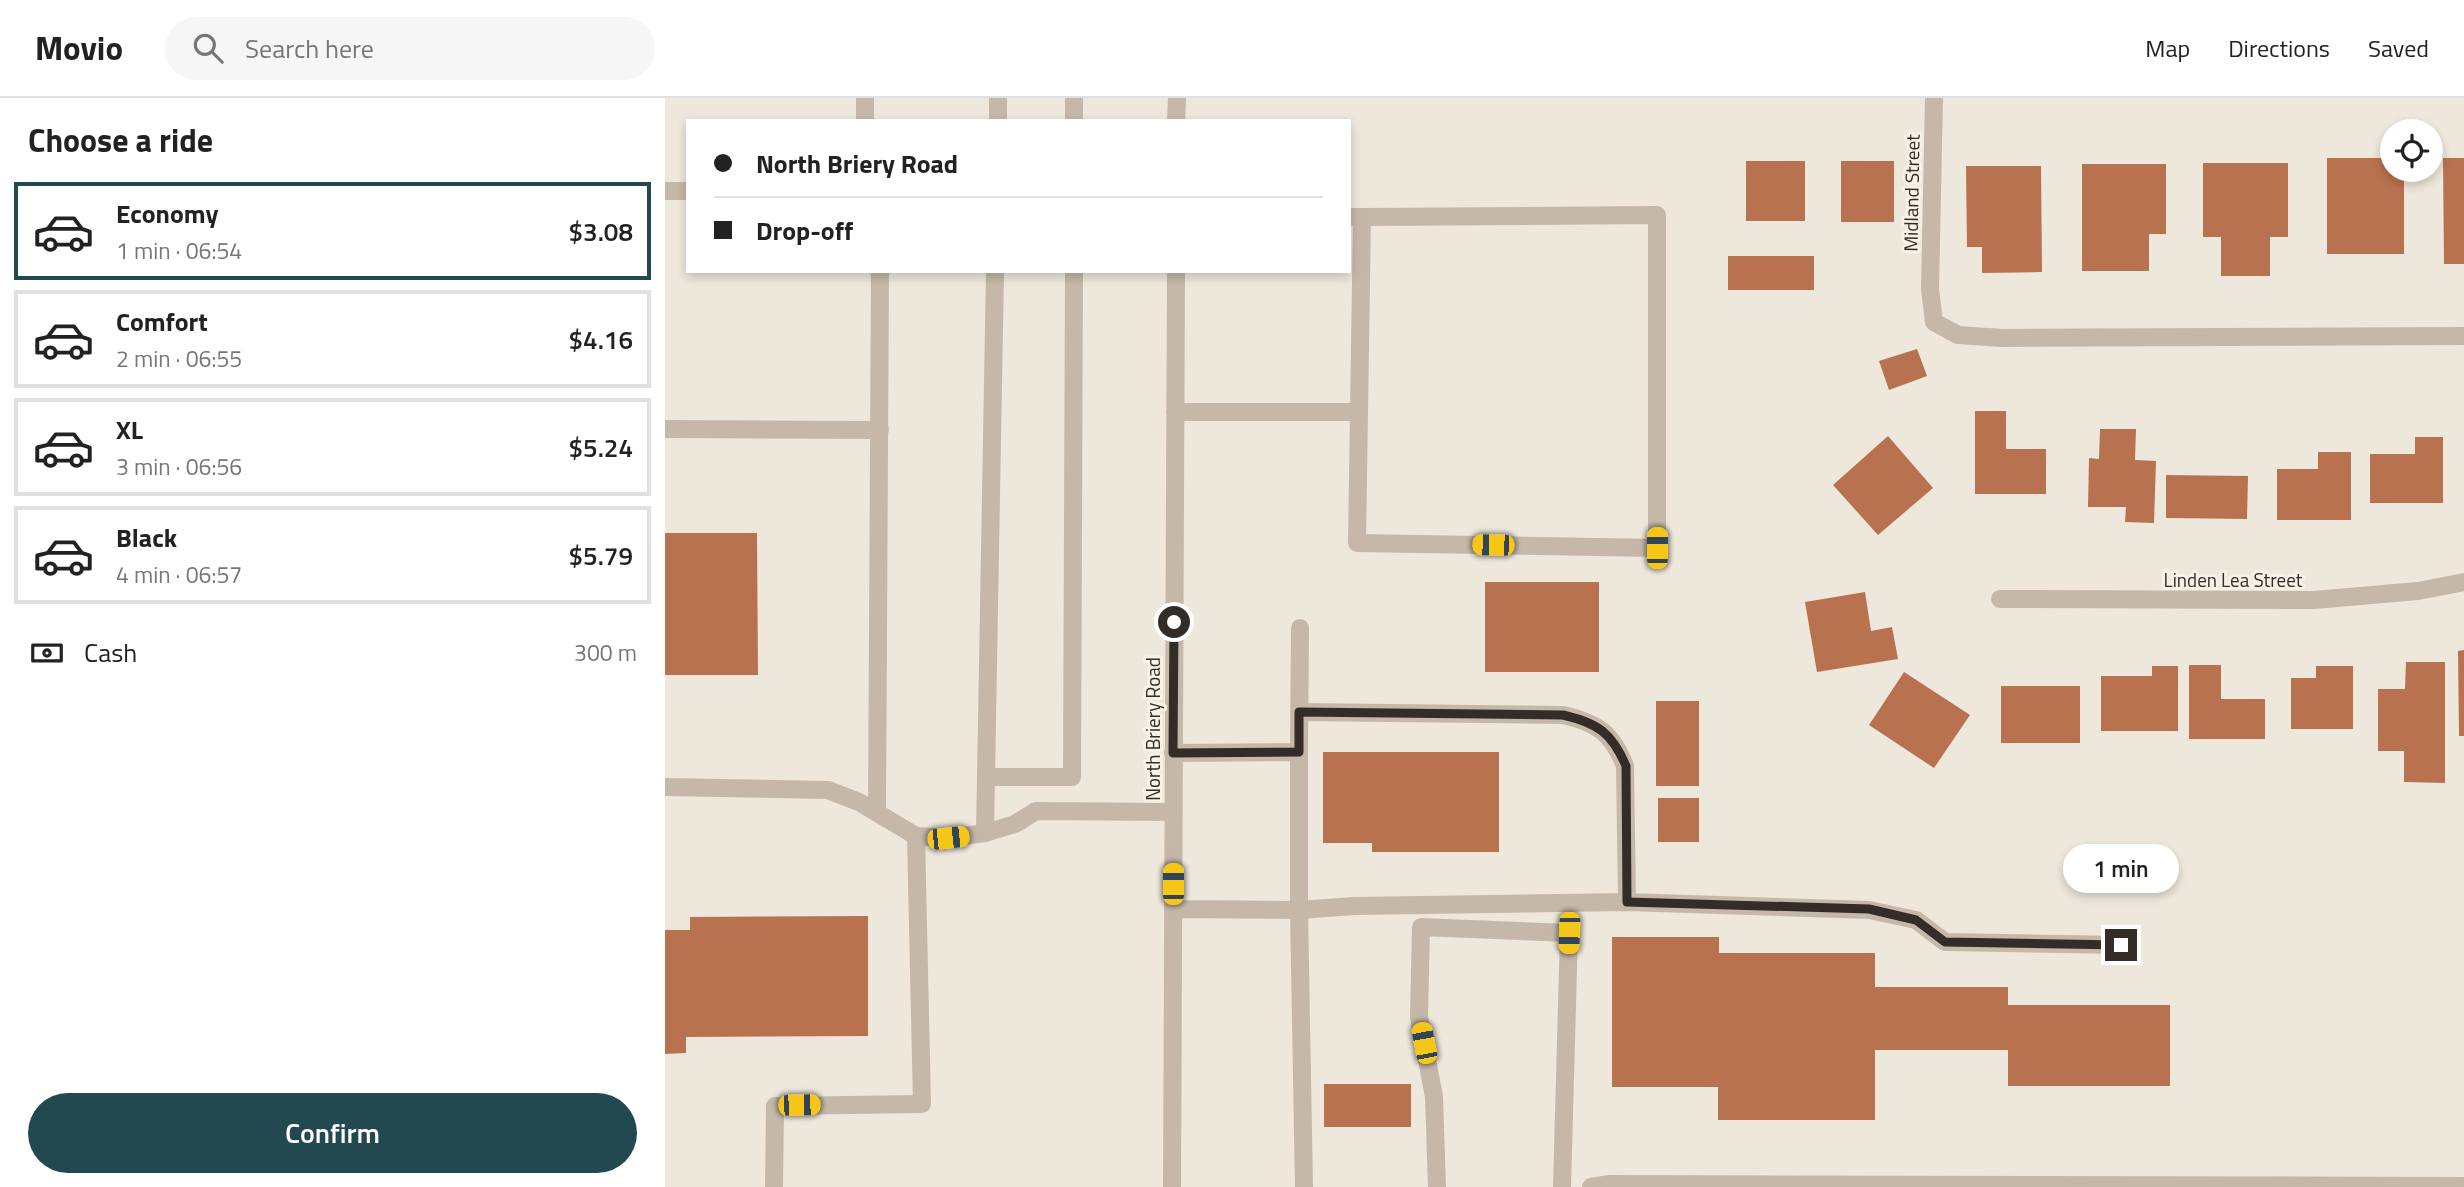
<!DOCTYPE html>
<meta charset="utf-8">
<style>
:root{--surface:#fff;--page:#f6f6f6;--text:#222;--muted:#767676;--line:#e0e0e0;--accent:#224850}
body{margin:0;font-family:"Titillium Web",sans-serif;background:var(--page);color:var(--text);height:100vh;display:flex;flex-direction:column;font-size:26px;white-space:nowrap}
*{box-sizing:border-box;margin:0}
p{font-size:23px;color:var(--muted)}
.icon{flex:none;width:38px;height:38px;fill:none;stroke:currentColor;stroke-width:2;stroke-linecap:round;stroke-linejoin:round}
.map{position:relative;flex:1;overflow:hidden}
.details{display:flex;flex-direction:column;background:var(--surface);width:665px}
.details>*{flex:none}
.top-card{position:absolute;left:21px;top:21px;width:665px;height:154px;border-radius:0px;box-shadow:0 4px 10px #0003;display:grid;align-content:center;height:154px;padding:0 28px;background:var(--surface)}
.buttons{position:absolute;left:1715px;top:21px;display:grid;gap:14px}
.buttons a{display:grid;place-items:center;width:63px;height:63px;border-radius:50%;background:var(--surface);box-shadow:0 4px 10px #0003;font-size:35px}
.end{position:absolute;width:32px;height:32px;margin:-16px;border:9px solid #332c27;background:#fff;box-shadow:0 0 0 4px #fff}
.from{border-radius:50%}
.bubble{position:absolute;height:49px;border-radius:24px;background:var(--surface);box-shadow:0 4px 10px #0003;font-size:23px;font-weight:600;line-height:49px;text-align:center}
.car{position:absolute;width:21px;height:42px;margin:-21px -10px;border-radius:9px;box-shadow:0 0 5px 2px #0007;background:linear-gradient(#f5c518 24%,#345 0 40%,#f5c518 0 76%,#345 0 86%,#f5c518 0)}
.top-card b{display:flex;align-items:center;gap:24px;height:66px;font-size:26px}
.top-card b+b{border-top:2px solid var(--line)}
.top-card i{width:18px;height:18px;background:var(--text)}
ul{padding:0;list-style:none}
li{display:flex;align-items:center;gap:21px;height:98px;margin:0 14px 10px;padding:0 14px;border:4px solid var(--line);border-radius:0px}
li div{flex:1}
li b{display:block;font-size:26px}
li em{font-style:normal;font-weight:600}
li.active{border-color:var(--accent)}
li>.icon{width:63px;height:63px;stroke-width:1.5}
h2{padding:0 28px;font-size:32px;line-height:84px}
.pay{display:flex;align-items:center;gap:18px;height:77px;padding:0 28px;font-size:26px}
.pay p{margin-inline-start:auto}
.action{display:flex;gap:14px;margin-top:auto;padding:14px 28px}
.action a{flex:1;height:80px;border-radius:42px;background:var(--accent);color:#fff;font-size:28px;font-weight:600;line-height:80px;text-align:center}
header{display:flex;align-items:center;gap:42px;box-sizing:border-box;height:98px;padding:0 35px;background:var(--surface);border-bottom:2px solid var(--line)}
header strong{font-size:33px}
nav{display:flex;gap:38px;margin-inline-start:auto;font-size:24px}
.search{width:490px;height:63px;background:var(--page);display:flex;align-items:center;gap:18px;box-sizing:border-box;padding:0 24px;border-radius:38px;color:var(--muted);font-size:26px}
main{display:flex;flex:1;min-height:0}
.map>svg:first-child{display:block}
</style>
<header>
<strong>Movio</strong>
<div class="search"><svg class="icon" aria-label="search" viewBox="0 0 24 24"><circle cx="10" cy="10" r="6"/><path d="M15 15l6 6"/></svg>Search here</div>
<nav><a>Map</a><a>Directions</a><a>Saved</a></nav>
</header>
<main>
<section class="details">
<h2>Choose a ride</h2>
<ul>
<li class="active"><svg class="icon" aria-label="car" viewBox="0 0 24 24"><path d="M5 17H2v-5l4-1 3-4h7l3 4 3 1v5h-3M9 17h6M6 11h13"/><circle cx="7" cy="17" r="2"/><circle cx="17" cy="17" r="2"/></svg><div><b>Economy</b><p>1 min · 06:54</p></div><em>$3.08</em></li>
<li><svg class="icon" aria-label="car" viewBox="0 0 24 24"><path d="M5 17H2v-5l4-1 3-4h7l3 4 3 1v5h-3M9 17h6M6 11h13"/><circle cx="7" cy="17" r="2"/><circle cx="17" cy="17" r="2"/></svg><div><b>Comfort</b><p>2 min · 06:55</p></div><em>$4.16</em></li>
<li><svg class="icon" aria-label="car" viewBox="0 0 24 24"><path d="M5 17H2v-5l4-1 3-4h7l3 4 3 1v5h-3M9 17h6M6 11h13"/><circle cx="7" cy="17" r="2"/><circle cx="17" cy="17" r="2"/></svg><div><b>XL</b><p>3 min · 06:56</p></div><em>$5.24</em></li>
<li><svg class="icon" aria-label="car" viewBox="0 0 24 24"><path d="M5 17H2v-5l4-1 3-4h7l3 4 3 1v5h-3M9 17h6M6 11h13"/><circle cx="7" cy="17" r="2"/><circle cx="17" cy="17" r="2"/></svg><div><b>Black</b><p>4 min · 06:57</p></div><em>$5.79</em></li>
</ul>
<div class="pay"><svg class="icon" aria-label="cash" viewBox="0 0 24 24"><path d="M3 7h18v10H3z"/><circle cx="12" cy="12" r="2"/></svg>Cash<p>300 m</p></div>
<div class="action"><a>Confirm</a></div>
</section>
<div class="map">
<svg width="1799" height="1089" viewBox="0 0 1799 1089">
<rect width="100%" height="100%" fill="#eee7db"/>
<path fill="#b9724f" d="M1662 60H1727V72H1739V156H1662Z
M1778 60H1799V166H1779Z
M1081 63H1140V123H1081Z
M1176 63H1229V124H1176Z
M1538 65H1623V139H1605V178H1556V139H1538Z
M1417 66H1501V136H1484V173H1417Z
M1301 68H1376L1377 174 1317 175V149H1302Z
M1063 158H1149V192H1063Z
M1252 251 1262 278 1224 292 1214 263Z
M1310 313H1341V351H1381V396H1310Z
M1435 331H1471L1470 362 1491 363 1489 425 1460 424 1461 409H1423L1424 360 1434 361Z
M1223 338 1268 390 1213 437 1168 387Z
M1750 339H1778V405H1705V356H1750Z
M1653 354H1686V422H1612V371H1653Z
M1501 377 1583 378 1582 421 1501 420Z
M0 435H92L93 577H0Z
M820 484H934V574H820Z
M1200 494 1206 533 1227 529 1233 561 1152 574 1140 504Z
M1799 552V638H1794L1793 553Z
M1741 564H1780V685L1739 684V653H1713V591H1740Z
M1524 567H1556V601H1600V641H1524Z
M1487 568H1513V633H1436V578H1487Z
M1651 568H1688V631H1626V580H1651Z
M1239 574 1305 617 1269 670 1204 627Z
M1336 588H1415V645H1336Z
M991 603H1034V688H991Z
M658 654H834V754H707V745H658Z
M993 700H1034V744H993Z
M203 818V938L21 939V955L0 956V832H25V819Z
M947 839H1054V855H1210V889H1343V907H1505V988H1343V952H1210V1022H1053V989H947Z
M659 986H746V1029H659Z"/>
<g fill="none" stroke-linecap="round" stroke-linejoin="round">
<path stroke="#c5b8a8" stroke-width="18" d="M200 0V23
M1269 0 1265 191 1269 224 1293 237 1337 240 1799 238
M333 23V0
M409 23V0
M511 23 512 0
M0 93H23
M684 119H697L992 117V450L692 445 697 119
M510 314H694
M0 331 215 332
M1335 501 1649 502 1753 493 1799 484
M634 614 898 617C933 625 947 635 960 668L962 804 1204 812 1251 822 1280 844 1456 847
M634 654 635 530
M508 655 634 654V812L689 808 962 804
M321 679H407L409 173
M0 689 163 692 194 704 251 738 283 740 320 735 350 726 371 713 508 714
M212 715 215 173
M320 735 330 173
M508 811 634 812 639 1089
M109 1089 110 1008 257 1006 251 738
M507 1089 511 173
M772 1089 769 999 754 919 756 829 904 835 897 1089
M926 1089 945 1086 1799 1088"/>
</g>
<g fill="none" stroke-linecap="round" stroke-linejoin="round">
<path stroke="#332c27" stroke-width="9" d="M509 524 508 655 634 654V614L898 617C933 625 947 635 961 668L962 804 1204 811 1251 822 1280 844 1456 847"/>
</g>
<g text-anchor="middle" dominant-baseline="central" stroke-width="6" stroke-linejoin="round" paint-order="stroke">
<g font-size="19" fill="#332c27" stroke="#f7f1e6">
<text transform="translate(1246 95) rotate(-89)">Midland Street</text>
<text x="1568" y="481">Linden Lea Street</text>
<text transform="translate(487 631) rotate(-90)">North Briery Road</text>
</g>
</g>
</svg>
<div class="buttons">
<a><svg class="icon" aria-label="locate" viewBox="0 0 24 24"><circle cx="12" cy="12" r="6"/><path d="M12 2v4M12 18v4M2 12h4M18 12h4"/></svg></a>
</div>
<i class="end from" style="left:509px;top:524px"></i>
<i class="end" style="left:1456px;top:847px"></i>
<div class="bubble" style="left:1398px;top:746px;width:116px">1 min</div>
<i class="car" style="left:828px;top:447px;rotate:271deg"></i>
<i class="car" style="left:992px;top:450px;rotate:0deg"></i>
<i class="car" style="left:283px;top:740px;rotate:84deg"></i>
<i class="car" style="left:508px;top:786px;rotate:0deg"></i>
<i class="car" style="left:904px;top:835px;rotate:182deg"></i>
<i class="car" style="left:759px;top:945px;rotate:349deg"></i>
<i class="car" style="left:134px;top:1007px;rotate:89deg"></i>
<div class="top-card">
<b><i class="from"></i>North Briery Road</b>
<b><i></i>Drop-off</b>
</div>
</div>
</main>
